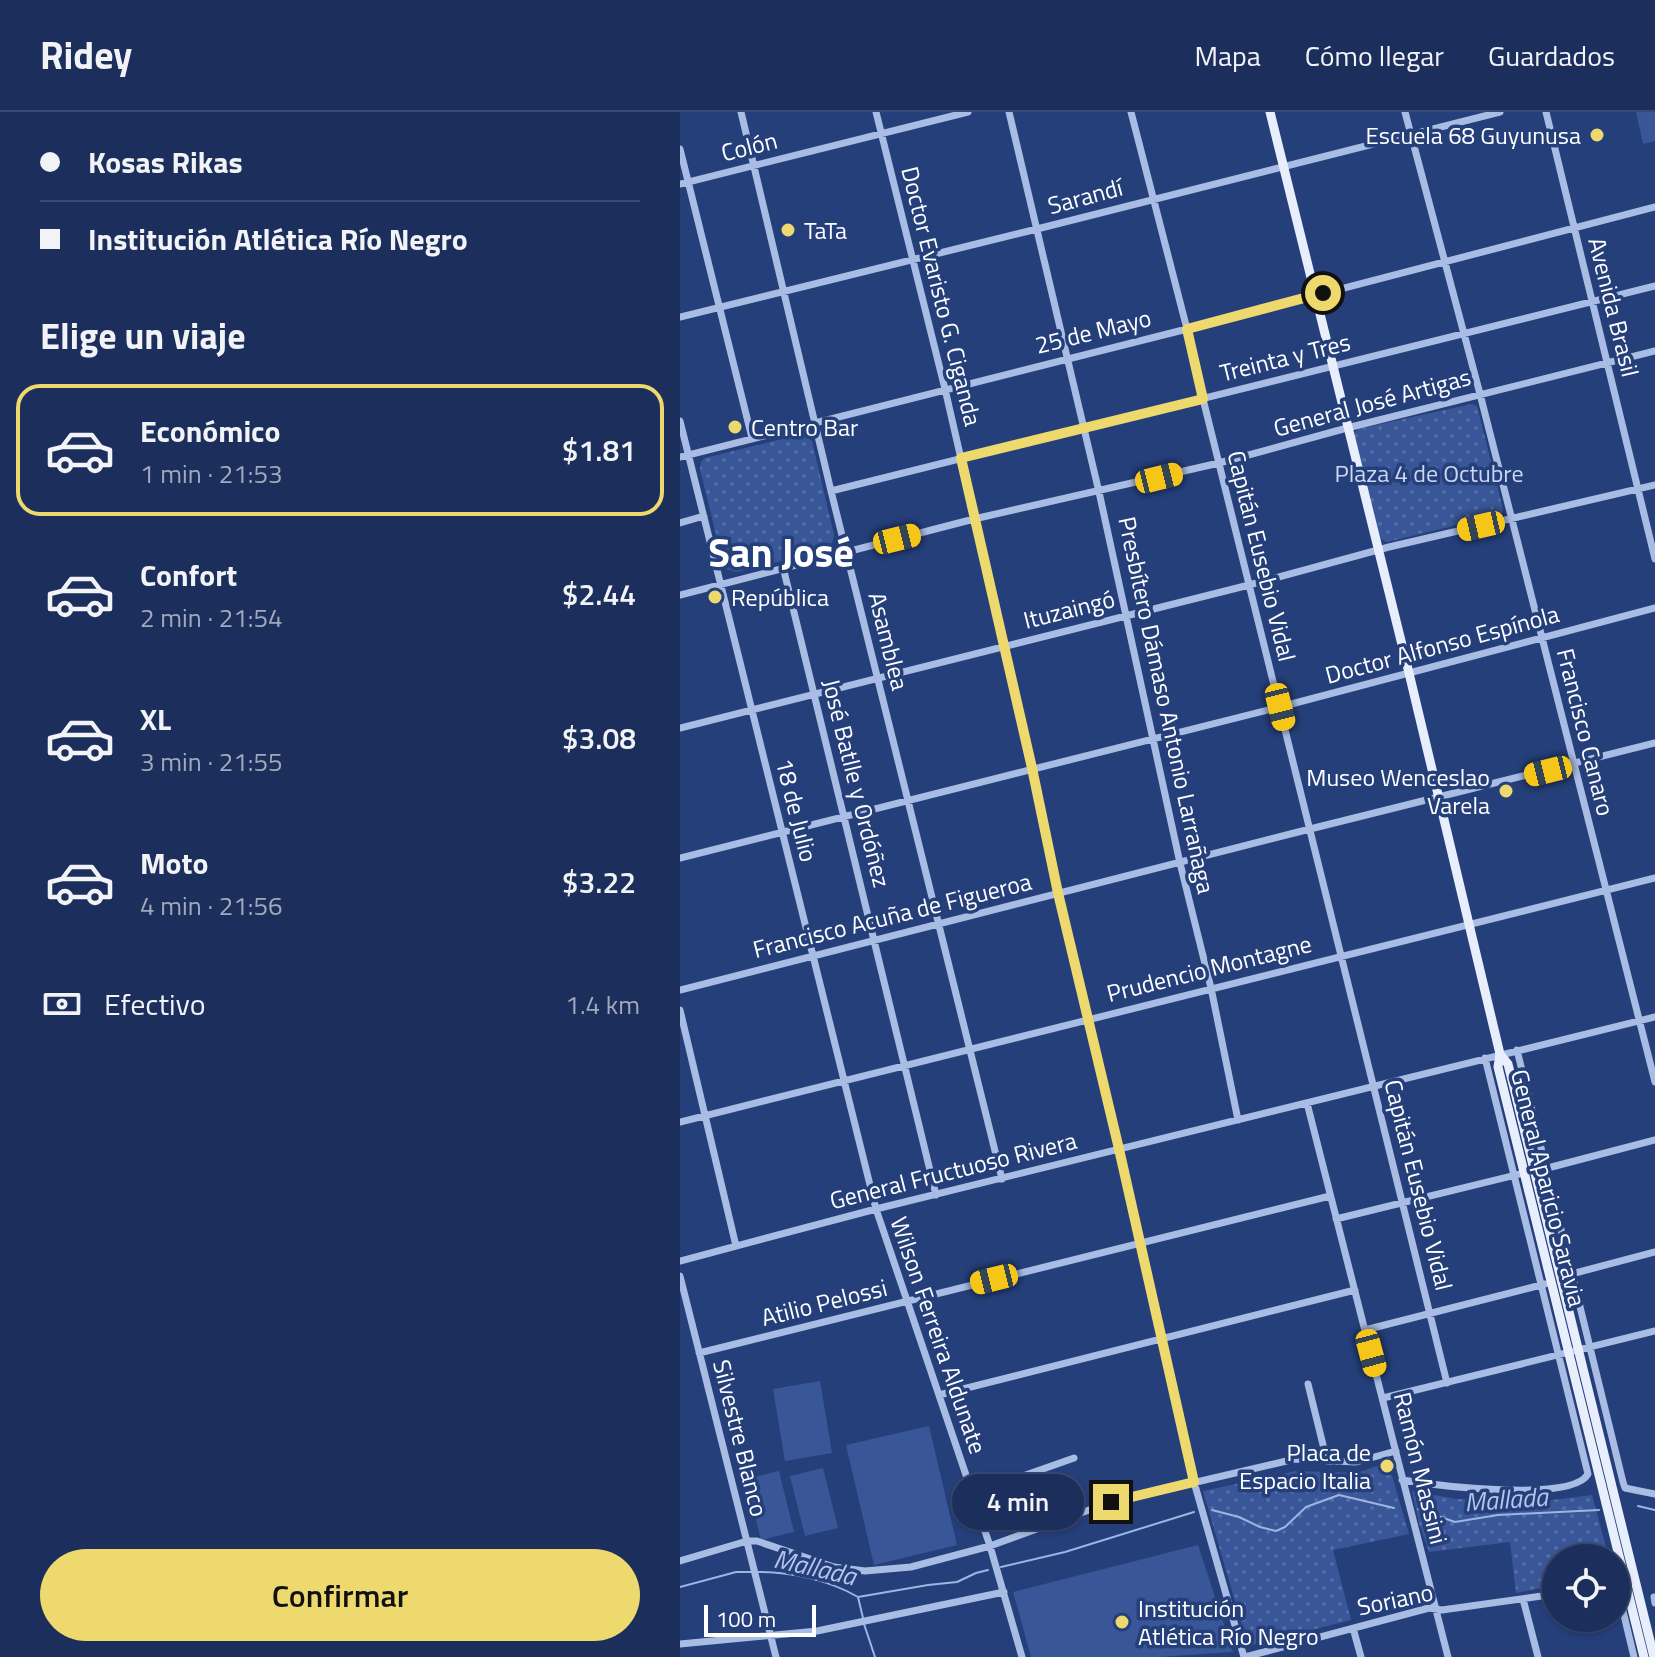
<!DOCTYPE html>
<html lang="es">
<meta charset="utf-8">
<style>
:root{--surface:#1c2f5c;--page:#253762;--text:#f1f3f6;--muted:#a0a9bb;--line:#3a4a72;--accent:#edd96e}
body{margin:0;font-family:"Titillium Web",sans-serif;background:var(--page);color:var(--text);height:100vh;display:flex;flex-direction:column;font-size:30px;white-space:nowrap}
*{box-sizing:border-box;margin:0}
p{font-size:26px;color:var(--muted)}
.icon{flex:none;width:44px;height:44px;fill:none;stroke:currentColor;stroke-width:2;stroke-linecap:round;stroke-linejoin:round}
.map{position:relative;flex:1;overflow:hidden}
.sheet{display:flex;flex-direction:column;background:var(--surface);width:680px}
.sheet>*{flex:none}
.banner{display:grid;align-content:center;height:176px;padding:0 40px;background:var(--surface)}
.tools{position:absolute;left:862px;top:1432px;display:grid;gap:16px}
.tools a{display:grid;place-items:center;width:88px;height:88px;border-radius:50%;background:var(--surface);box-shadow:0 2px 6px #0004,0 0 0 2px var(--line);font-size:40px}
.scale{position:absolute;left:24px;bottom:20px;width:112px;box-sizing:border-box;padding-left:8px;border:4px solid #fff;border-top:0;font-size:22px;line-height:28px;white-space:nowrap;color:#fff;-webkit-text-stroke:6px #253f7a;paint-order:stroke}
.end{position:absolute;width:36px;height:36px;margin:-18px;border:10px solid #edd96e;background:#111;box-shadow:0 0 0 4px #111}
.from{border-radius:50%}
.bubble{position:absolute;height:56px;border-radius:28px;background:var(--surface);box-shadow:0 2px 6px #0004,0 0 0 2px var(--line);font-size:26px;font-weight:600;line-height:56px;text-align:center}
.car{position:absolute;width:24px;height:48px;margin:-24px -12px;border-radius:10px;box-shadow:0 0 6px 2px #0007;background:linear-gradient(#f5c518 24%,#345 0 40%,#f5c518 0 76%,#345 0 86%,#f5c518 0)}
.banner b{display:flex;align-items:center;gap:28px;height:76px;font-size:30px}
.banner b+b{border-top:2px solid var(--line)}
.banner i{width:20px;height:20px;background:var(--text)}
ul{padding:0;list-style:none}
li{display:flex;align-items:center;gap:24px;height:132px;margin:0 16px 12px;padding:0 24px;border:4px solid transparent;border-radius:24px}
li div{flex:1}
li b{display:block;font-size:30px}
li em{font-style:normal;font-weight:600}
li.on{border-color:var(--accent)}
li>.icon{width:72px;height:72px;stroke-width:1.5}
h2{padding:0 40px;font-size:36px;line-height:96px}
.pay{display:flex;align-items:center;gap:20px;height:88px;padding:0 40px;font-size:30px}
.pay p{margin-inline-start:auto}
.action{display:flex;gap:16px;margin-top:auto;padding:16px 40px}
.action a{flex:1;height:92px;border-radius:48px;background:var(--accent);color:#111;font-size:32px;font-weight:600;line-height:92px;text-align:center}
header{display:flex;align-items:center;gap:48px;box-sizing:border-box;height:112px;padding:0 40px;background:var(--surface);border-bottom:2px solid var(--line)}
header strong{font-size:38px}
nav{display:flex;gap:44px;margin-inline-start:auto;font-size:28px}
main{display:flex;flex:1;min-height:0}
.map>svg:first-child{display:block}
</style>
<header>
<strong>Ridey</strong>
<nav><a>Mapa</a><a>Cómo llegar</a><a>Guardados</a></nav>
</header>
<main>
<section class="sheet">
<div class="banner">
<b><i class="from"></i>Kosas Rikas</b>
<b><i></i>Institución Atlética Río Negro</b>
</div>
<h2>Elige un viaje</h2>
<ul>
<li class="on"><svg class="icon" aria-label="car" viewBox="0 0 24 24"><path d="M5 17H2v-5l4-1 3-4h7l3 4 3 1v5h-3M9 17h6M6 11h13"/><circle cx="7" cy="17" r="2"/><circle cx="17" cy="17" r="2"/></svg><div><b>Económico</b><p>1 min · 21:53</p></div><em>$1.81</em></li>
<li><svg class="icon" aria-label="car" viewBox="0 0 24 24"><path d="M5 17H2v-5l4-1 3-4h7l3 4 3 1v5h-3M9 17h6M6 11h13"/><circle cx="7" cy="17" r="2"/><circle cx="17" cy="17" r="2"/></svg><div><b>Confort</b><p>2 min · 21:54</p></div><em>$2.44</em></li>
<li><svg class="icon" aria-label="car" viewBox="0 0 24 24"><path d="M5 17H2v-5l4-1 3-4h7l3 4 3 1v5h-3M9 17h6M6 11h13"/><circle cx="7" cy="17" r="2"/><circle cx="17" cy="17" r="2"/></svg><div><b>XL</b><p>3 min · 21:55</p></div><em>$3.08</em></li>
<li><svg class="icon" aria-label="car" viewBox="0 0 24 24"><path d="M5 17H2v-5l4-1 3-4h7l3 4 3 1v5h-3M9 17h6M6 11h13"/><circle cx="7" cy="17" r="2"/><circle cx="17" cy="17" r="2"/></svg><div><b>Moto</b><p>4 min · 21:56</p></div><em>$3.22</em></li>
</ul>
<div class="pay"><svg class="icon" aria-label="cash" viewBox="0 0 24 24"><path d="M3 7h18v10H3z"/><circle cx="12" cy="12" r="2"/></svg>Efectivo<p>1.4 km</p></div>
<div class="action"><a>Confirmar</a></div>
</section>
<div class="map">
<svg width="975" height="1545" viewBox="0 0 975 1545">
<defs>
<pattern id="green-dots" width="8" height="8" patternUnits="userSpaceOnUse" patternTransform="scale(2)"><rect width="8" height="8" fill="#395798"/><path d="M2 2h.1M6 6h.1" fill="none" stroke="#5770a7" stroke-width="1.8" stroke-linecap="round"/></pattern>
</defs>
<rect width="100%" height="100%" fill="#253f7a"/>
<path fill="url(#green-dots)" d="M792 292 797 294 823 397 822 402 707 430 699 426 674 321 678 317Z
M119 323 127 324 132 329 154 423 152 432 146 438 56 460 46 457 43 451 20 357 21 350 25 346Z
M708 1350 729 1422 653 1438 671 1508 568 1534 523 1379 616 1359 677 1361Z
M732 1379 776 1387 872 1388 912 1383 929 1446H876V1473L836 1481 830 1430 749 1440 739 1411Z"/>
<path fill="#395798" d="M956 0H975V29L963 32Z
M140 1269 152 1341 105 1349 93 1277Z
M249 1314 277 1433 194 1453 166 1333Z
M143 1356 158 1416 125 1424 110 1364Z
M99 1359 114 1420 81 1428 66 1367Z
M518 1433 553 1540 479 1545H351L333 1480Z"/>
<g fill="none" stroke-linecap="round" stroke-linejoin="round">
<path stroke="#9db5e5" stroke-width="2" d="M958 1394 975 1398
M738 1397 775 1410 818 1403 919 1398
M532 1398 559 1405 580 1415 596 1419 605 1415 626 1395 659 1383 714 1396
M321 1455 385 1440 514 1400
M78 1460C111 1460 149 1468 178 1485L248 1473 277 1470 296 1461 308 1458
M0 1475 56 1460H72
M178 1485 183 1506
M184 1512 195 1545"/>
<path stroke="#a9bce4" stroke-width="7" d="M61 0 151 379 322 1067
M196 0 265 277 352 656 378 781 439 1037 514 1370 564 1545
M329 0 419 380 500 751 531 876 558 1008
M451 0 507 217 523 287 767 1271
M725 0 800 282 975 970
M866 0 975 447
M0 37 72 326
M0 72 288 0
M0 205 357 117 820 0
M0 309 196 1097 310 1434 342 1545
M0 345 507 217 975 95
M151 379 975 174
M0 411 24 404
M103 455 256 1083
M0 483 294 407 539 351 667 316 975 239
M0 616 569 473 709 435 975 373
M0 746 600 595 975 496
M0 878 630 717 975 631
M0 898 56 1134
M837 938 943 1370 945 1376 975 1382
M627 991 768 1545
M0 1010 975 766
M864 1057 975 1028
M656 1107 848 1060
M0 1149 196 1097 975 905
M0 1164 96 1545
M880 1165 975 1140
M685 1218 865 1172
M19 1241 650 1084
M628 1272 647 1349
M259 1283 675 1178
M703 1286 975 1219
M722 1368C753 1373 892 1391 908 1362L805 946
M292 1382 394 1346
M0 1449 67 1429H77L154 1455 185 1459 231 1455 310 1434 431 1390 615 1347 676 1350 716 1339
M937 1474 954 1545
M974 1485 975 1491
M843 1487 858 1545
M673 1516 681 1545
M0 1532 137 1519 324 1480
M565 1545 749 1496 762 1498 876 1482"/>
<path stroke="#e9eefc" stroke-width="9" d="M590 0 729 561 820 942 828 952 974 1545
M820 942 818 955 964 1545"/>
</g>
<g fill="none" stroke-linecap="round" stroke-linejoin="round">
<path stroke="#edd96e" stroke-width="10" d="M431 1390 514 1370 439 1037 378 781 352 656 281 346 523 287 507 217 643 181"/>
</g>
<g fill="#edd96e" stroke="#253f7a" stroke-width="3">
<circle cx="917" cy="23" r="8"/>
<circle cx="108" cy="118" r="8"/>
<circle cx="55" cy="315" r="8"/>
<circle cx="35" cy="485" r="8"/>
<circle cx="826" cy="679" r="8"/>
<circle cx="707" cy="1354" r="8"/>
<circle cx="442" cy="1510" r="8"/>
</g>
<g text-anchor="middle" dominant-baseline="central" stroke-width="7" stroke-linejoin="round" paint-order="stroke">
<g font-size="24" fill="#fff" stroke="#253f7a" text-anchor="start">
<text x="901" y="23" text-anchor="end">Escuela 68 Guyunusa</text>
<text x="124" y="118">TaTa</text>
<text x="71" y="315">Centro Bar</text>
<text x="51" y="485">República</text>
<text x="810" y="665" text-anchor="end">Museo Wenceslao<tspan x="810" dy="28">Varela</tspan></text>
<text x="691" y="1340" text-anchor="end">Placa de<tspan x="691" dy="28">Espacio Italia</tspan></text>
<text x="458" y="1496">Institución<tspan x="458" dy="28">Atlética Río Negro</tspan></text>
</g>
<g font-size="24" fill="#fff" stroke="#253f7a">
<text transform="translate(69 34) rotate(-14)">Colón</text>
<text transform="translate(405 84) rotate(-15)">Sarandí</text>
<text transform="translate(262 184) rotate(76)">Doctor Evaristo G. Ciganda</text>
<text transform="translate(934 195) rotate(76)">Avenida Brasil</text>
<text transform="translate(413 219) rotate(-14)">25 de Mayo</text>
<text transform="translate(605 245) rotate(-14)">Treinta y Tres</text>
<text transform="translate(692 290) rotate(-15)">General José Artigas</text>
<text transform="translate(582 444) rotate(76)">Capitán Eusebio Vidal</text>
<text transform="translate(389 497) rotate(-14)">Ituzaingó</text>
<text transform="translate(209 529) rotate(76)">Asamblea</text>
<text transform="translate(762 532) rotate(-15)">Doctor Alfonso Espínola</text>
<text transform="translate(487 593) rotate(78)">Presbítero Dámaso Antonio Larrañaga</text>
<text transform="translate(906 620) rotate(76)">Francisco Canaro</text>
<text transform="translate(177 671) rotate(76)">José Batlle y Ordóñez</text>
<text transform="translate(117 698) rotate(76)">18 de Julio</text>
<text transform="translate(212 803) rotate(-14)">Francisco Acuña de Figueroa</text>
<text transform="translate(529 856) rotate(-14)">Prudencio Montagne</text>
<text transform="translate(273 1058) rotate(-14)">General Fructuoso Rivera</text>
<text transform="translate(739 1073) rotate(76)">Capitán Eusebio Vidal</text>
<text transform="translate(869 1076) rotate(76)">General Aparicio Saravia</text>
<text transform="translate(144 1190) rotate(-14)">Atilio Pelossi</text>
<text transform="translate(259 1223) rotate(71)">Wilson Ferreira Aldunate</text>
<text transform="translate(61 1326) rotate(76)">Silvestre Blanco</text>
<text transform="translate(741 1356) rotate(76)">Ramón Massini</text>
<text transform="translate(715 1487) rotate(-12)">Soriano</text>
</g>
<g font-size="24" fill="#cbd8f3" stroke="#253f7a">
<text x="749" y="361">Plaza 4 de Octubre</text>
</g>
<g font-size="26" font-style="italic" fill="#b4c6ec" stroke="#253f7a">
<text transform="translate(826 1387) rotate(-4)">Mallada</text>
<text transform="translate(135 1455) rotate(13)">Mallada</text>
</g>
<g font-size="40" font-weight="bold" fill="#fff" stroke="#253f7a">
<text x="101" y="440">San José</text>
</g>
</g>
</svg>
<div class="tools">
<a><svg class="icon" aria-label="locate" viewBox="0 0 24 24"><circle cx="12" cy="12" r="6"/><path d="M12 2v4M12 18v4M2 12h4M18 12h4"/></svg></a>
</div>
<div class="scale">100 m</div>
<i class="end from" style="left:643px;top:181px"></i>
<i class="end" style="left:431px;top:1390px"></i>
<div class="bubble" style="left:272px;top:1362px;width:132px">4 min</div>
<i class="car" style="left:479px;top:366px;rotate:76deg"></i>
<i class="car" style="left:801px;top:414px;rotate:257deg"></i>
<i class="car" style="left:217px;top:427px;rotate:76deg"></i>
<i class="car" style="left:600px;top:595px;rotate:166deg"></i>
<i class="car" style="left:868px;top:659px;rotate:256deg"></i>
<i class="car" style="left:314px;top:1167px;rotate:256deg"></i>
<i class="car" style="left:691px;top:1241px;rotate:165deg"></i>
</div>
</main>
